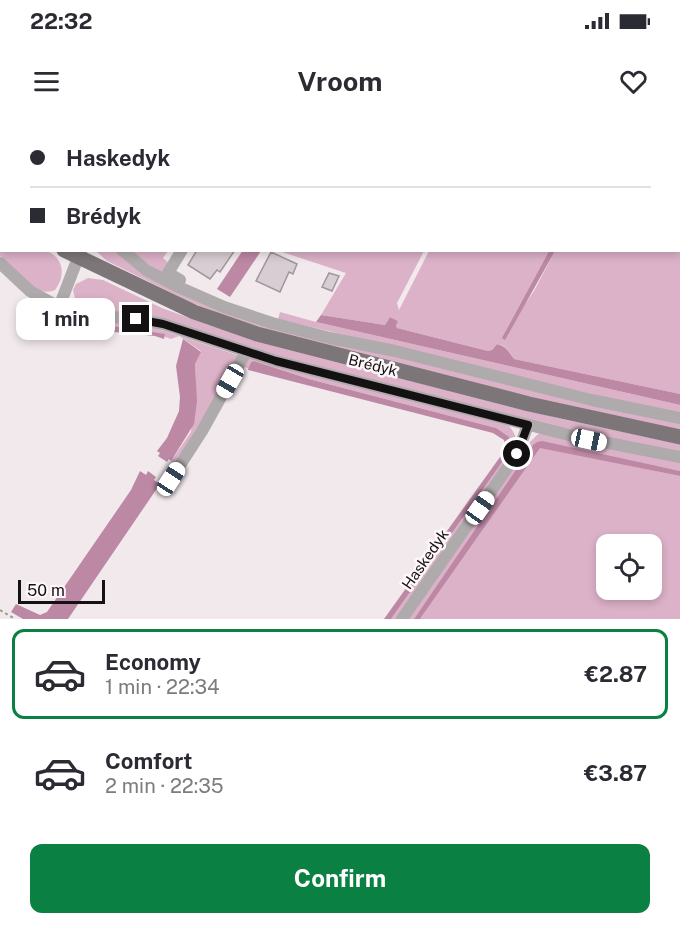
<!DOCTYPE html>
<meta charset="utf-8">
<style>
:root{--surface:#fff;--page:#f2f2f3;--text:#2b2b33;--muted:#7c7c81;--line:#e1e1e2;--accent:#0b8043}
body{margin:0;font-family:"Public Sans",sans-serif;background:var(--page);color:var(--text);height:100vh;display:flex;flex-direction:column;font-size:22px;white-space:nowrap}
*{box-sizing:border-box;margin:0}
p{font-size:20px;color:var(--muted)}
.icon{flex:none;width:33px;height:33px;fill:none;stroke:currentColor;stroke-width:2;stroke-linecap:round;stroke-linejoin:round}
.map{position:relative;height:499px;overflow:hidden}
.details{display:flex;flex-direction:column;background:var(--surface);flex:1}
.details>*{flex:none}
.guide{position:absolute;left:0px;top:0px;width:681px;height:132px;box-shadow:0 3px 9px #0003;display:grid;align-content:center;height:132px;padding:0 30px;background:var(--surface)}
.tools{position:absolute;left:596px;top:414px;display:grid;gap:12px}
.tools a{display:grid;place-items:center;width:66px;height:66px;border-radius:12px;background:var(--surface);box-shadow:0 3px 9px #0003;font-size:30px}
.scale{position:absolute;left:18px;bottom:15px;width:87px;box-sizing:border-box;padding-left:6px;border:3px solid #141112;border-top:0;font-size:16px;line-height:21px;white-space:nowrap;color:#141112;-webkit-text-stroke:4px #fef7fa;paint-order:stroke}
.end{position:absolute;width:27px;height:27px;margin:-14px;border:8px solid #141112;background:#fff;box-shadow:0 0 0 3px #fff}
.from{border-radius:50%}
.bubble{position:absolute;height:42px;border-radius:12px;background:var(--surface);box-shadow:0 3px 9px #0003;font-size:20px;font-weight:700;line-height:42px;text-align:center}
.car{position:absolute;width:18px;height:36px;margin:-18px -9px;border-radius:8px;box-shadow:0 0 4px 2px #0007;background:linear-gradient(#fff 24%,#345 0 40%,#fff 0 76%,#345 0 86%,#fff 0)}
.guide b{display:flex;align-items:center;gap:21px;height:57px;font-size:22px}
.guide b+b{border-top:2px solid var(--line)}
.guide i{width:15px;height:15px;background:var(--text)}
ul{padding:10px 0 0;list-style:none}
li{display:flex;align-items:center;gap:18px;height:90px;margin:0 12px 9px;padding:0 18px;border:3px solid transparent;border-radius:12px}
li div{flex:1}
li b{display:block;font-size:22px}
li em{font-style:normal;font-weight:700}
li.current{border-color:var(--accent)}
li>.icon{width:54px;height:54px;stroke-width:1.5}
.cta{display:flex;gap:12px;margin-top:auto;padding:12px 30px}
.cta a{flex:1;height:69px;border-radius:12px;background:var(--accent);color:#fff;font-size:24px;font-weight:700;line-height:69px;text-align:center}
.status{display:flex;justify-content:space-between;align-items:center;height:42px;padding:0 30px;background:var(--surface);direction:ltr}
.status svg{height:16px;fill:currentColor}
header{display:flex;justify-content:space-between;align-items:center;height:78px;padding:0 30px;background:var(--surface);font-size:27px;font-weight:700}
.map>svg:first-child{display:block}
</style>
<div class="status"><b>22:32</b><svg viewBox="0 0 49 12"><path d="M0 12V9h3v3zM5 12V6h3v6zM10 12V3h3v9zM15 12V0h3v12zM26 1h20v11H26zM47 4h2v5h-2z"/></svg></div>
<header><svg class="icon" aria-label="menu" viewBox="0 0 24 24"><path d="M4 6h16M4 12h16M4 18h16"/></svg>Vroom<svg class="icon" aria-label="heart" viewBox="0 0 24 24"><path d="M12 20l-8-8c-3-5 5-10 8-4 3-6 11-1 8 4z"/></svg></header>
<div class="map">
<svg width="680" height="499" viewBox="0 0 680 499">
<rect width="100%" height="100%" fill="#f2e9ed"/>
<path fill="#dcb2c8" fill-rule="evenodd" d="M0 0H251L2 2 1 47Z
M626 0H680V274L514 239C509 232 506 225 497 224L492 230 488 231 397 208 396 206 398 201 390 197 385 205 321 195 346 153 279 131H424L397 183 399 190 429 131H549L503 216 534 171 555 131 680 130V2L625 1Z
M0 108 2 130C13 131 36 127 46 131 64 137 66 156 55 170 37 179 11 149 0 136Z
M96 131H117L219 188 680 301V311L579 290 302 220 231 198 190 182 107 141Z
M127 131H168L163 138 169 143 162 153Z
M88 158 103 160 162 188 211 206 385 254 562 299 680 324V334L622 323 83 189 76 183 73 170 76 164Z
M47 186 143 204 237 235 239 237 176 344 171 341 191 312 196 264 195 244 201 231 179 216 171 219 165 217 164 214 125 207 84 205 45 192H40Z
M280 192 316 202 680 285V295L278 199Z
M251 238 509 306C514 312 517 318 517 326L398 499H391L508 334 510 328 496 308 309 259 254 241 251 242 249 249 243 246 247 239Z
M544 313 680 342V351L537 322 414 499H406L526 326 538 314Z
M540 327 680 356V499H420ZM606 424H651V470H606Z"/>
<path fill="#bc88a4" d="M243 130 261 131 230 177 217 169Z
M549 131H555L505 220 502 218 503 216Z
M45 192 84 205 125 207 165 214 164 219 155 216 73 208 40 196 41 193Z
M321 195 385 205 390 197 398 201 396 206 397 208 488 231 492 230 497 224C506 226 509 232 514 239L680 274V285L316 202Z
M183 219 201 232 195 244 197 281 194 304 171 341 169 339 167 342 158 336 160 333 157 331 167 318 179 291 180 277 176 246Z
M254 241 309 259 496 308 509 317 510 328 508 334 391 499H384L500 337 505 326 504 320 493 313 248 250 251 242Z
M542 321 680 351V356L540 328 420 499H414L533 325 537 322Z
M140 351 146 355 148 351 156 357 154 360 160 364 68 499H23L11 492 16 484 40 495 47 492 131 370Z"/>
<path fill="#d7cdd2" stroke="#9f979b" stroke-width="1.5" d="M197 130H235L220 152 217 150 210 159 188 145Z
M271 132 297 144 293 154 289 152 280 172 256 161Z
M329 153 339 156 332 171 322 167Z"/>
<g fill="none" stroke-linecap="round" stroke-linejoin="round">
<path stroke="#9e979a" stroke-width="2" stroke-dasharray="3 3" stroke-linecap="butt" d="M34 195 38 187
M0 490 15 499"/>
<path stroke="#afabad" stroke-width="12" d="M273 2 274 0
M0 62H2
M0 82 2 83
M122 130 146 150 174 165 224 187 272 203 330 218 395 231 592 280 680 298
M0 143 30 171 59 187 81 194 136 199 163 204 276 241 573 316 680 337
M180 160 168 153 182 130
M59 187 81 130
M171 359 202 311 246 232
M402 499 517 334 528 305"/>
<path stroke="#7d7679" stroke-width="15" d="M0 100H2
M64 130 194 192 257 214 529 284 680 317"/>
</g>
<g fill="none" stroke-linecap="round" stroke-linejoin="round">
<path stroke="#141112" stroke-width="8" d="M136 199 163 204 276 241 528 305 517 334"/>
</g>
<g text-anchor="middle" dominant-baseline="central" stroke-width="5" stroke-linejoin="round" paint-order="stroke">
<g font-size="15" fill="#141112" stroke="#fef7fa">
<text transform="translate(373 245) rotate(14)">Brédyk</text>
<text transform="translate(425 439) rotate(-55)">Haskedyk</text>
</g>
</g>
</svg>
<div class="tools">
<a><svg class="icon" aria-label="locate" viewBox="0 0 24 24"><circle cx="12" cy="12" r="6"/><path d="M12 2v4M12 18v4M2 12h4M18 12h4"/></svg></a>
</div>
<div class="scale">50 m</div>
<i class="end from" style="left:517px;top:334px"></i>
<i class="end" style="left:136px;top:199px"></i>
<div class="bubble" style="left:16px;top:178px;width:99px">1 min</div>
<i class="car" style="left:230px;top:261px;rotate:210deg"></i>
<i class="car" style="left:589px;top:320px;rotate:102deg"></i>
<i class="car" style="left:171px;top:359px;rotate:33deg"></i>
<i class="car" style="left:480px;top:388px;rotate:35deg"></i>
<div class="guide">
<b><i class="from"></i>Haskedyk</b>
<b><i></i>Brédyk</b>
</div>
</div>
<section class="details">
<ul>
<li class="current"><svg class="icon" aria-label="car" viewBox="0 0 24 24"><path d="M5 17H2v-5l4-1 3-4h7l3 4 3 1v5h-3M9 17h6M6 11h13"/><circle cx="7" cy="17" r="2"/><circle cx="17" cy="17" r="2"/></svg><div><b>Economy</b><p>1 min · 22:34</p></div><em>€2.87</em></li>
<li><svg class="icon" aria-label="car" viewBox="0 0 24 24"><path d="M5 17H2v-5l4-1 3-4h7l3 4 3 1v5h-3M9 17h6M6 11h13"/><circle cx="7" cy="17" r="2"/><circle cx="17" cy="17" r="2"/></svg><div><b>Comfort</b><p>2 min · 22:35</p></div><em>€3.87</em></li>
</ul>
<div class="cta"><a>Confirm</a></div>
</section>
